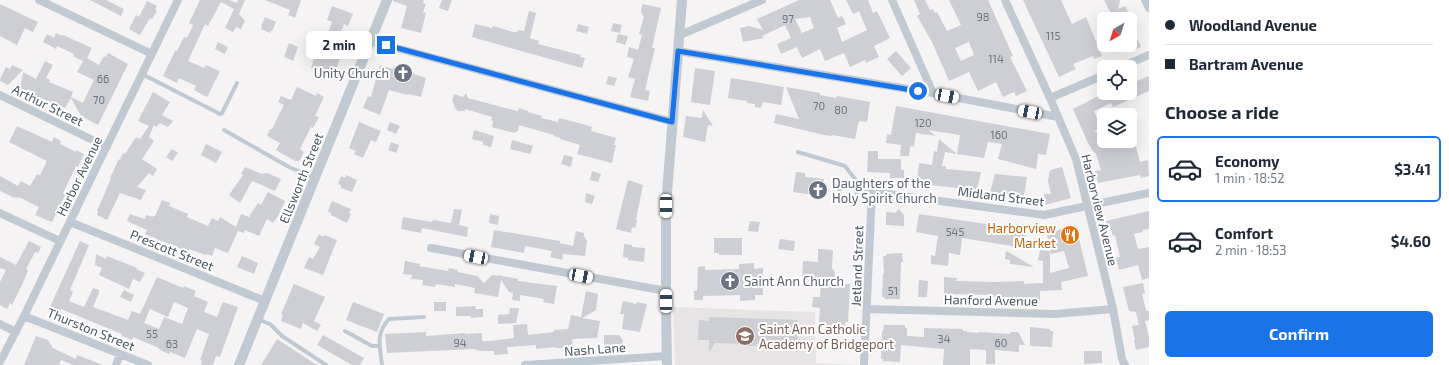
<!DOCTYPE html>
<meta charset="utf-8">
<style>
:root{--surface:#fff;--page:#f6f6f7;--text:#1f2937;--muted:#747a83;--line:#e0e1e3;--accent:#1a73e8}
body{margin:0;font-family:"Exo 2",sans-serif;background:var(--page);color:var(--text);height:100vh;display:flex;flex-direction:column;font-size:15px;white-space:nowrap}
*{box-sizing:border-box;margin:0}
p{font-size:13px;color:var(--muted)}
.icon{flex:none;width:22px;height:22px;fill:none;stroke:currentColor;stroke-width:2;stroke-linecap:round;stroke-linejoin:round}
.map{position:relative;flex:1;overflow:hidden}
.panel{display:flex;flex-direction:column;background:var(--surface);width:300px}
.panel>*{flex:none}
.top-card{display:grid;align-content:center;height:88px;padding:0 16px;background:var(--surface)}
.needle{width:26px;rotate:219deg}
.controls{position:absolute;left:1097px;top:12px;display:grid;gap:8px}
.controls a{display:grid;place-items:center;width:40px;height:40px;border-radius:6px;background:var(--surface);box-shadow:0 4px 16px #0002;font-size:20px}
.end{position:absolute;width:18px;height:18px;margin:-9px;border:5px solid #1a73e8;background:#fff;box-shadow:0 0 0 2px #fff}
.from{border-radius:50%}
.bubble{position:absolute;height:28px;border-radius:6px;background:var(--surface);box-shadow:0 4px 16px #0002;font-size:13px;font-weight:700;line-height:28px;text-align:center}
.car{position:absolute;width:12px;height:24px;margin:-12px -6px;border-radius:5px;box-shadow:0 0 3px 1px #0007;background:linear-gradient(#fff 24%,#345 0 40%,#fff 0 76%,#345 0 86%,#fff 0)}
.top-card b{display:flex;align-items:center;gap:14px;height:38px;font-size:15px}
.top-card b+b{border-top:1px solid var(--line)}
.top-card i{width:10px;height:10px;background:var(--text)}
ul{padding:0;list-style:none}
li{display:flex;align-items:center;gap:12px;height:66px;margin:0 8px 6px;padding:0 8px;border:2px solid transparent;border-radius:6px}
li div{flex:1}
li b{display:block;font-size:15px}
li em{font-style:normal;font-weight:700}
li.current{border-color:var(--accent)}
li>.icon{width:36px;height:36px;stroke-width:1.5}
h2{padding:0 16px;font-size:18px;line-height:48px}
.primary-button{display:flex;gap:8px;margin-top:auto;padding:8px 16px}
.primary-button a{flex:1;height:46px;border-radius:6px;background:var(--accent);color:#fff;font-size:16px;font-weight:700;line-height:46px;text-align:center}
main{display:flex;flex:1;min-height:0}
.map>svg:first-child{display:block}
</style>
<main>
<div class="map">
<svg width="1149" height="365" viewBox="0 0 1149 365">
<rect width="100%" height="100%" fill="#f5f3f3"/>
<path fill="#e6e4e5" d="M673 307 815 312 816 363 860 365H675Z"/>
<path fill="#cdcfd5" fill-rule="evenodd" d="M90 0H106L124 9 121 16Z
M200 0H229L237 3 238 0H245L239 14 245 21 241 29 236 27 233 32 225 28 234 9 221 2 208 26 205 24 188 61 204 68 206 65 220 71 207 97 194 90 196 86 179 78 177 83 163 76 175 51H177L184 37 187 38 193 25 189 23Z
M265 0H301L295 18 288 15 290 10Z
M393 0H424L423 3 426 4 423 12 426 13 421 33 401 28 407 6 393 1Z
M442 0H452L448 11 439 8Z
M799 0H830L838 18 842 16 846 24 837 28 842 42 867 30 859 11 853 14 846 0H868L873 13 877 11 890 38 874 46 879 57 866 63 865 60 850 67 844 53 825 61 820 49 802 58 797 47 781 54 777 44 791 38 785 25 762 36 764 38 743 42 740 28 749 26 763 30 757 19ZM810 17 814 28 802 33 795 19Z
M914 0H925L930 10 933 9 935 13 937 12 947 31 961 25 949 0H988L1013 56 1010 57 1027 91 1016 96 1014 92 1003 97 996 82 978 91 969 72 949 81 932 42 917 16 920 14ZM969 42 974 55 961 61 955 48Z
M1023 0H1061L1072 24 1086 17 1102 56 1094 59 1093 56 1073 64 1076 69 1059 77Z
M1104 0H1120L1118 9 1125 6 1129 14 1118 19H1114Z
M147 1 157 6 155 10 157 11 152 19 150 18 140 35 129 29 136 15 139 17Z
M0 4 38 22 33 32 25 28 17 45 0 36Z
M643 4 661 8 652 48H655L645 90 650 91 648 101 630 97 635 79 628 77 634 59 627 57 629 47 638 50 642 35 639 34 644 16 642 15 641 10Z
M332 6 353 14 348 26 344 24 339 37 346 40 334 76 311 68 314 58 316 55 320 57 332 22 327 20Z
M529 11 536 13 530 38 539 41 538 44 581 55 580 57 585 58 582 68 472 37 475 24 492 28 493 26 513 32H517L518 30 524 31Z
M265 17 276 22 272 31 271 30 270 33 261 29 262 26H261Z
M613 23 622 25 620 33 611 31Z
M1130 23 1141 47 1130 51Z
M578 24 589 27 587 34 576 31Z
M56 33 62 36 63 35 92 48 87 58 99 65 104 56 106 57 108 53 128 64 98 125 81 116 71 98 65 108 47 100 46 102 20 89 23 72 36 79 45 61 53 65 46 78 50 80 49 82 73 92 71 97 83 103 94 80 77 72 83 61 73 56 74 54 57 46 56 49 43 42 47 34 54 38Z
M618 34 628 36 625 45 616 42Z
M218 42 228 47 225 54 215 49Z
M289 43 298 47 293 61 284 57Z
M896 51 911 68 902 76 887 59Z
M12 65 23 70 8 85 0 81V79L6 67 10 69Z
M380 65 393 69V67L414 73V74L426 78 421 97 408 94V95L389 90 380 115 363 108 368 96 371 97Z
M695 68 715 71 710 105 691 102Z
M608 76 617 78 614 86 606 84Z
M1149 76V91L1113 107 1111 103 1094 111 1100 126 1094 132 1104 134V141H1123L1124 146 1135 143 1140 162 1148 160 1149 176 1141 178 1140 175 1098 183 1095 171 1101 170 1096 154 1092 150 1087 141 1073 109 1104 93H1130V84Z
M731 78 784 87 781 105 763 102 761 108 755 107V104L747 103V101L728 98Z
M297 87 316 96 317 93 324 97 315 116 319 117 313 128 311 127 300 149 304 152 299 161H295L276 150 280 143 267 136 270 129H272L284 105 278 102 281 96 291 100Z
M786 87 820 93V95L836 98 837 96 870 102 867 122 859 121 855 139 832 135V136L824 135 774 123 776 114 799 119Z
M153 92 170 102 162 115 173 121 168 127 159 123 157 127 154 125 149 137 154 141 142 159 157 169 153 176 149 173 137 187 146 190 141 200 120 193 107 220 97 215 98 212 97 211 111 178H110L119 159 120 160 123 153 125 154 136 137 140 139 149 126 138 121Z
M466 93 468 98 517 111H518L519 108 528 111V112L542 116 541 118 558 122 559 118 579 123 592 127 591 131 616 138 614 145H616L612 163 577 154 580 145 560 139V138L554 136V135L519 125 518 131 514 133 492 127 493 121 491 120 492 117 465 109V111H458L455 108 453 102 452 101 454 94 463 97Z
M896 106 1050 134 1046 155 1038 154 1036 169 998 159 1002 144 988 142 984 158 957 154 960 135 928 130 936 136 916 133 914 147 910 146 909 156H900L901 145 886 143 887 134 891 135Z
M703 110 713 126 708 125 705 142 683 137 686 116 702 118Z
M359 122 381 131 376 142 371 140 363 158 354 154 356 151 349 148Z
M390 122 400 126 396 134 387 130Z
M17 126 52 142 54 137 61 141 60 144 76 152V150L84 154 78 167 76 166 63 193 65 195 52 222 35 215 39 207 19 197 18 198 15 197V198L0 191V176L18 186 21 181 30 186 37 174 40 175 47 161 9 142Z
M474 130 494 136 491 147 483 145V142L472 139Z
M939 139 957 154 945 152 942 166H946V169L981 172 977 190 920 184V182L917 181 919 163 932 165 934 151 937 152Z
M512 140 533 146 530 154 510 149Z
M391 142 399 145 396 153 388 150Z
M206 144 222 152 216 163 201 155Z
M172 149 178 153 172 161 166 157Z
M868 151H878V159H901V170H904V178H890V173L867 172Z
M564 155 573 157 571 167 561 164Z
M245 167 262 174 267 173 281 179 275 191 252 181 240 203 229 195 243 175 241 174Z
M1062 167 1071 198 1045 205 1044 194H1051L1048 181 1050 170Z
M592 171 601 174 598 182 590 180Z
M796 172 805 173V177L824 179 822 196 793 192Z
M995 174 1027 177 1024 196 990 192Z
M346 175 357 180 352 192 341 188V185L338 184 341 176 345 178Z
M628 180 643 185 636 220 637 221 635 228 632 227 631 233 616 229Z
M268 192 285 201 278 216 273 223 267 219 259 236 245 230 244 233 238 231 228 253 215 248 212 256 207 254 206 255 189 249 188 252 145 234 147 230 127 221 130 214 145 219 146 215 153 217V216H155L162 200 170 203 169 206 188 214 187 217 208 226 212 218 218 221 220 217 236 227 241 214 249 217 258 203 261 205Z
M586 193 595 196 592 204 585 202Z
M332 201 351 209 349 213 351 214 347 223 331 215V213L328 211Z
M454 209 462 210 459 225 468 227 467 237 422 228 421 233 401 229 403 217 432 222 433 220 451 223Z
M899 209 904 215V226L886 225V212L895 213Z
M1149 211V229L1142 230 1143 232 1134 234 1138 249 1149 247V278L1142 280 1138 265 1119 270 1116 258 1120 257 1115 235 1113 236 1111 229H1108L1106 221Z
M490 214 499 216 498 225 489 223Z
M919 214 1027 230 1024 248 962 238 960 255 949 253 948 266 931 264V255L935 256 938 236 916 232Z
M750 221 760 222 758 232 748 231Z
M1076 226 1088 276 1061 282 1062 290 1040 291V301L1031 302V299H1014V297H994V295L944 294V277L957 278 956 281 995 282 1024 281V284L1043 283V261L1038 260 1040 250 1050 251V273L1069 268 1064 251 1051 254 1047 235H1050L1049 232Z
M494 230 560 241V243L573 246 576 231 584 233V236L587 241 585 256 563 254 562 260 550 257 552 251 525 246 524 253 491 247Z
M319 234 323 237 324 235 337 240 323 275 304 268 309 257 313 259 320 247 314 244Z
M714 238H742V255H719V253H714Z
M780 239 795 241 794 251 778 249Z
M29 241 41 247 38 253 35 252 33 256 26 269 28 270 23 283 12 305 10 303 7 309 0 305V282L6 270 0 268V257L16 265Z
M80 241 89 245 70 290 73 292 69 301 84 307 93 288 99 290V293L93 307 128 320 132 311 140 314 157 277 183 288 184 286 196 291 194 296 208 302 204 312 217 317 223 302 238 307 220 357 216 356 213 365H201L202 361 200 360 209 334 197 329 185 358 170 352 169 354 162 351 159 349V348L133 337 132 340 122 336V334L61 309 59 313 49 309ZM174 302 188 308 182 324 164 317 159 329 144 323 150 309 168 317Z
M624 244 632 245V247L645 248 644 262 628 260V258L623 257Z
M818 249 833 250 832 268 835 272 834 284H850L848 322H845V330L826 329V325L819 324 820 308 812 307 813 297H820L821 280 802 279 803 261 818 262Z
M1006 251 1010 253 1034 267 1010 264V260L1005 259Z
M902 253 903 262H901L900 299H884L885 297H882L883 274H884L883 256H886V254Z
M96 254 106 259 107 256 137 268 136 269 145 273 140 282 133 279 129 289 99 275 102 268 95 265Z
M242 256 258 263 254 274 237 267Z
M405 261 420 264 419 266 448 271 449 268 458 270V272L477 276 484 283 492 275 499 276 498 275 518 279V281L557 286 554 304 543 302 544 299 520 295V301L512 300 513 293 509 292 501 280 498 297 474 293 475 288 455 284V287L436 284 435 287 422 285 423 280 411 279 412 275 403 274Z
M754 263V269L763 268V295H755V300L740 301V295L703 296V300H694V291H697L698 267 705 266V270L739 269V264Z
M919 280 928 281 927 297H918Z
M1143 283 1145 293 1142 294 1144 302 1146 311H1149V320L1145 321 1149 337V347L1136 350 1134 341 1135 340 1132 326 1139 325 1136 312 1129 311 1123 287Z
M294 284 325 297 314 321 321 325 317 331 303 323 301 329 281 321 283 315 281 314Z
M124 290 134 295 131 302 120 297Z
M586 291 598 294 596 310 582 318 600 321 597 338 572 339 573 346H570V348H555V347L536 349V345L507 347 508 354 494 355V351H480L474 349 387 353 385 334 426 332V336L465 333V334L482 333V341H490L514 338 513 325 527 324 528 335 554 332V330L568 329 571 315 581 317Z
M623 301 636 304 637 302 647 304 640 332 622 329 624 314H620Z
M353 302 384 314 377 332 346 320Z
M434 302H446V311H434Z
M476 306 475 309H483V317L471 318V316H456V307Z
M510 308H519L516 323 498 324V315L509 314Z
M709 317 798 320 797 345 756 344V346H744V344L715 343 709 352V340H698L699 320 709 321Z
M884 325H905V328H907V336L924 337V328L963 329V331H967V332L978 333 979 332 1010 334 1011 332H1018L1025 345H1019V352L995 350V364H986V350L970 349V365H943L944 349 901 345 900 362 883 361V359H881L882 331H883Z
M1030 327 1050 329V331H1053L1052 347 1030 346Z
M323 335 364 358 360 365H352L317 345Z
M604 335H619L623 340 622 347H617V349L604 348Z
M36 336 48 340 53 348 76 359 77 355 103 365H73L61 360 59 365H24Z
M277 339 317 365H261Z
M1084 351H1102V363L1084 364Z"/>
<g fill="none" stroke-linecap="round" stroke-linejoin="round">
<path stroke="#c1cad2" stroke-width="4" d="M142 74 220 114 222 113 237 83
M224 130 289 167 315 178
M798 152 845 166 862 188 872 192
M839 191a9 9 0 1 1 18 0a9 9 0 1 1-18 0Z
M258 319 270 324 282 336 326 365
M345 331 372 346H380
M382 365C380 345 375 335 389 319L424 317"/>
<path stroke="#c1cad2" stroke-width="8" d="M39 0 152 54
M892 0 933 93
M1005 0 1050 98 1076 159 1113 309 1122 359 1125 365
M1145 0 1149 8
M680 35 762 0
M370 41 673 122
M678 51 933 93 1058 117
M1121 67 1149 55
M0 95 107 147
M1050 98 1104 75
M0 213 60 241
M70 222 265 301
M431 248 666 291
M867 309 1055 314 1113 309
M24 316 148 365
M0 324 16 332
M0 362 24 316 178 0
M116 365 120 354
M525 365 667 356
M864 365 872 192 1044 215 1149 193"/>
<path stroke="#c1cad2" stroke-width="10" d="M239 365 387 0
M667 365 666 310V206L682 0"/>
</g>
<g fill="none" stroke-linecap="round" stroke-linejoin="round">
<path stroke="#1a73e8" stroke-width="5" d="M386 45 672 122 678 51 918 91"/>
</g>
<defs>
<g id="church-disc" transform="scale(1)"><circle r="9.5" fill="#6b7280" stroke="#fff"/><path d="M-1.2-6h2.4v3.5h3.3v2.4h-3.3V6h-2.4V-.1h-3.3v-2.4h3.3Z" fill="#fff"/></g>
<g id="restaurant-disc" transform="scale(1)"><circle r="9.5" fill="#e8710a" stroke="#fff"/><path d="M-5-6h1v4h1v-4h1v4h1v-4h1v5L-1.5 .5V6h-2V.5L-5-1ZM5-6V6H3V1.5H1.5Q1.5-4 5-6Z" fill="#fff"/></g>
<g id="school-disc" transform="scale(1)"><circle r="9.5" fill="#8d6e63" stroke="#fff"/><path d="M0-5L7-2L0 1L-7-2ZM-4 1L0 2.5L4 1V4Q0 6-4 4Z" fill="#fff"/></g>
</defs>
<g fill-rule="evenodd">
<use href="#church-disc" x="403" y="73"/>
<use href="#church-disc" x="818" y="190"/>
<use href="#restaurant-disc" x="1070" y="235"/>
<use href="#church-disc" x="730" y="281"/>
<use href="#school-disc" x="745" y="336"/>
</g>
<g text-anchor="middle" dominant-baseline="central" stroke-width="4" stroke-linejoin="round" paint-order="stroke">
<g font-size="11" fill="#6b747e">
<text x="983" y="16">98</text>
<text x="788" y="18">97</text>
<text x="1053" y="35">115</text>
<text x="996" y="58">114</text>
<text x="103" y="78">66</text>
<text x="99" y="99">70</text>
<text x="819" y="105">70</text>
<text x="841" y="109">80</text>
<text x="923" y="122">120</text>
<text x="999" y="134">160</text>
<text x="955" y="231">545</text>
<text x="893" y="290">51</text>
<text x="152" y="333">55</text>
<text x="944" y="338">34</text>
<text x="460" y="342">94</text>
<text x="1001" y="342">60</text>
<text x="172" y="343">63</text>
</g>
<g font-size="13" fill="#5b616d" stroke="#fff" text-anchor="start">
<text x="389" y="73" text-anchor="end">Unity Church</text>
<text x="832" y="183">Daughters of the<tspan x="832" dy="15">Holy Spirit Church</tspan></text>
<text x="744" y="281">Saint Ann Church</text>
</g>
<g font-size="13" fill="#4a5661" stroke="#fff">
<text transform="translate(48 105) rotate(26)">Arthur Street</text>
<text transform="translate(79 176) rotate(-64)">Harbor Avenue</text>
<text transform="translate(301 178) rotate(-68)">Ellsworth Street</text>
<text transform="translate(1001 196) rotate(7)">Midland Street</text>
<text transform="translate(1100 210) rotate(76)">Harborview Avenue</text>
<text transform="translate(172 250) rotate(22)">Prescott Street</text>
<text transform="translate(857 266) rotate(-88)">Jetland Street</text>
<text transform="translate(991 300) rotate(1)">Hanford Avenue</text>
<text transform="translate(91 329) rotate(22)">Thurston Street</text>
<text transform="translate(595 349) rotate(-4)">Nash Lane</text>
</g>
<g font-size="13" fill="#c56008" stroke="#fff" text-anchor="end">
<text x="1056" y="228">Harborview<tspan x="1056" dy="15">Market</tspan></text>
</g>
<g font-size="13" fill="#785e54" stroke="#fff" text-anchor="start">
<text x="759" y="329">Saint Ann Catholic<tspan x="759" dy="15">Academy of Bridgeport</tspan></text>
</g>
</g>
</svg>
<div class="controls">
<a><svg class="needle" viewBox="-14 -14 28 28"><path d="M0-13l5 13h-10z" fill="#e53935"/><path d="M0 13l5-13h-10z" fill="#747a83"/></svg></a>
<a><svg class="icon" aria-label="locate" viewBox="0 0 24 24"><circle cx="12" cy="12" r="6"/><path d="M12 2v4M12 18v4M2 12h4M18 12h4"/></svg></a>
<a><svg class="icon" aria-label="layers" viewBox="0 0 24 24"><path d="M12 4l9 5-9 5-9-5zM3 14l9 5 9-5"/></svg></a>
</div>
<i class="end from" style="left:918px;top:91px"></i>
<i class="end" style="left:386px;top:45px"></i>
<div class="bubble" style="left:306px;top:31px;width:66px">2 min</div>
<i class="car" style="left:947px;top:96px;rotate:101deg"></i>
<i class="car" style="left:1030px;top:112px;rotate:281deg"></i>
<i class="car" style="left:666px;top:206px;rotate:180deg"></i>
<i class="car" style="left:476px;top:257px;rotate:281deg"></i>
<i class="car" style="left:581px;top:276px;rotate:101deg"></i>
<i class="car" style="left:666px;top:301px;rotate:0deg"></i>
</div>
<section class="panel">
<div class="top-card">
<b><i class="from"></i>Woodland Avenue</b>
<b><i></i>Bartram Avenue</b>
</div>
<h2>Choose a ride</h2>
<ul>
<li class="current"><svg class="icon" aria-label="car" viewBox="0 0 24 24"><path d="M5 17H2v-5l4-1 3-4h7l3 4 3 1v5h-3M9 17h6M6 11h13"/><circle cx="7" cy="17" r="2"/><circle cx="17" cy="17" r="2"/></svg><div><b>Economy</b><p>1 min · 18:52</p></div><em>$3.41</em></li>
<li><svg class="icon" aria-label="car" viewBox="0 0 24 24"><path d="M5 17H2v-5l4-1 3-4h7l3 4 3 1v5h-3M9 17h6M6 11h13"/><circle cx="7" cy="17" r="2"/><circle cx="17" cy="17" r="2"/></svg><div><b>Comfort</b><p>2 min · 18:53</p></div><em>$4.60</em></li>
</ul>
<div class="primary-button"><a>Confirm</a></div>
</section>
</main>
